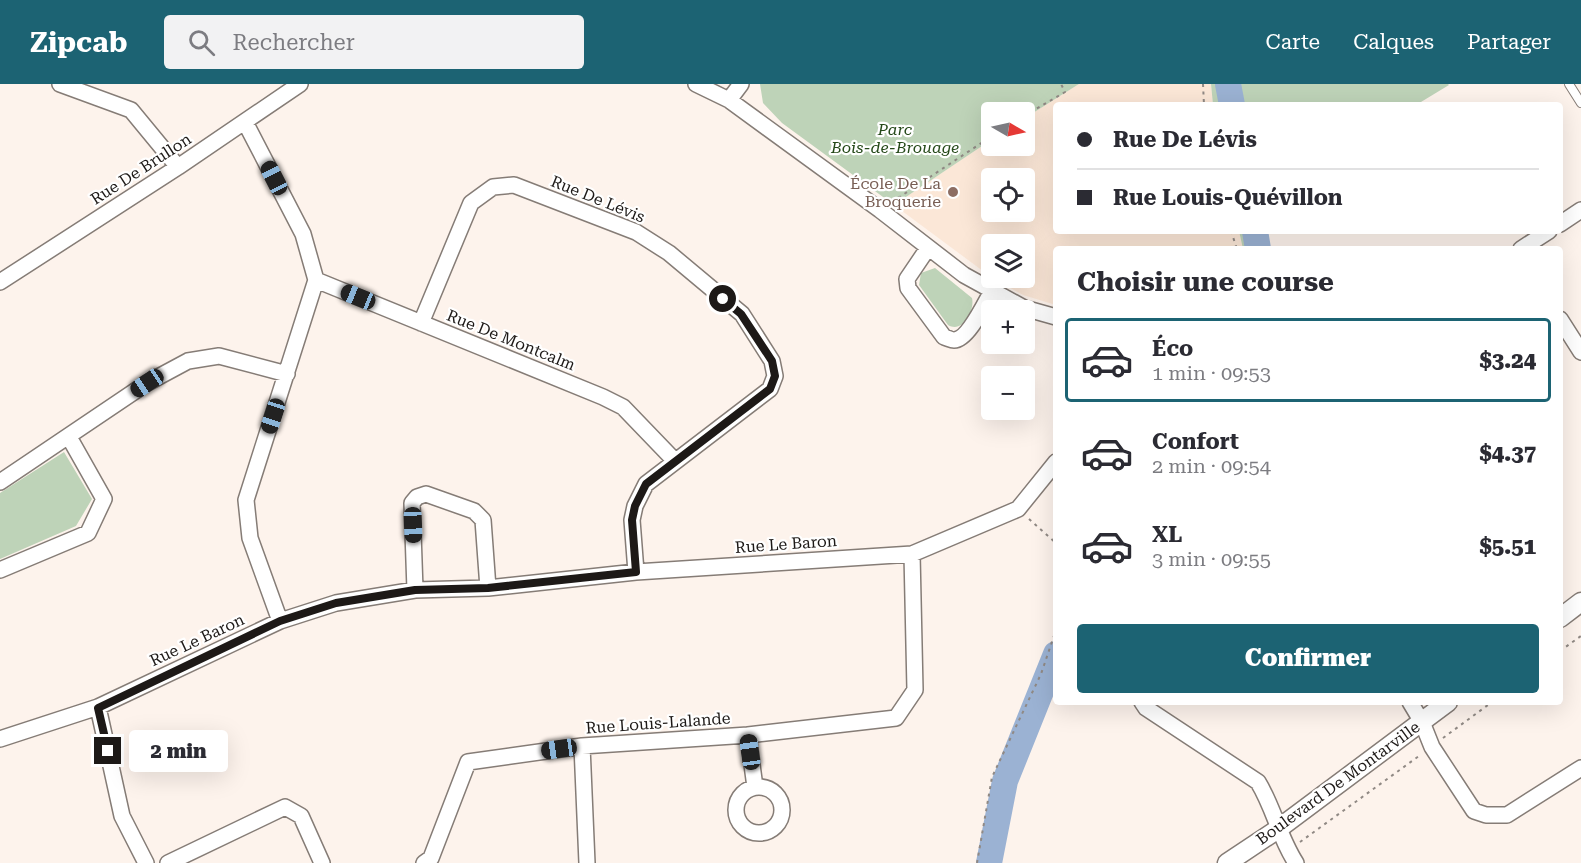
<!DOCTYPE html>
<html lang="fr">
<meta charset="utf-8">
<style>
:root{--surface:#fff;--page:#f2f2f3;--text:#2b2b33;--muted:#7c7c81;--line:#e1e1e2;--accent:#1c6373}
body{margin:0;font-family:"Roboto Serif",serif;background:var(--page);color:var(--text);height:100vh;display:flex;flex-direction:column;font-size:22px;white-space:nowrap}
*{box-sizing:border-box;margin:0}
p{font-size:20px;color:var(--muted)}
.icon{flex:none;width:33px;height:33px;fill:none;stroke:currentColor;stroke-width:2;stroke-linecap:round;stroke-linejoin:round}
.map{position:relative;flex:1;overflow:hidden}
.panel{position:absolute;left:1053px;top:162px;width:510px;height:459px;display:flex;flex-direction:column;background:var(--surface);border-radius:6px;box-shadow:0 6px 24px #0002}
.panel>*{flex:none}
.guide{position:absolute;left:1053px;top:18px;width:510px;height:132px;border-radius:6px;box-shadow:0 6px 24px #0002;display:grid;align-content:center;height:132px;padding:0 24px;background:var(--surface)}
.needle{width:39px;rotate:99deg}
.tools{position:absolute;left:981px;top:18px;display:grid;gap:12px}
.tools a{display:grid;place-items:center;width:54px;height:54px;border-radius:6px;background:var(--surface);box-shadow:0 6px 24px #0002;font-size:30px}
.end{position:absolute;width:27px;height:27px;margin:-14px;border:8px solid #1d1917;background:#fff;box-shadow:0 0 0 3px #fff}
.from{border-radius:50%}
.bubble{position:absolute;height:42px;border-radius:6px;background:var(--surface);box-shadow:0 6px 24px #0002;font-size:20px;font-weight:800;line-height:42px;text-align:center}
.car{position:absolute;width:18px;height:36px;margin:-18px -9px;border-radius:8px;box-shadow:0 0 4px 2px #0007;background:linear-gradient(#222 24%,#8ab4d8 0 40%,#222 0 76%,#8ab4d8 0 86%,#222 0)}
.guide b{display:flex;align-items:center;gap:21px;height:57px;font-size:22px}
.guide b+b{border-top:2px solid var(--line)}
.guide i{width:15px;height:15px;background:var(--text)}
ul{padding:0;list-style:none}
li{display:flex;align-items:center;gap:18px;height:84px;margin:0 12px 9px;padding:0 12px;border:3px solid transparent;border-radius:6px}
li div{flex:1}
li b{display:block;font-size:22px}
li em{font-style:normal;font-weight:800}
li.active{border-color:var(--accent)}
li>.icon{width:54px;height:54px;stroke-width:1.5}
h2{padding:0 24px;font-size:27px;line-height:72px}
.primary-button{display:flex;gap:12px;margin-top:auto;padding:12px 24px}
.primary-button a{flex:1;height:69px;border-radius:6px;background:var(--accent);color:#fff;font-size:24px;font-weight:800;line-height:69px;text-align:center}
header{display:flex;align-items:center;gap:36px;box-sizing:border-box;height:84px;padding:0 30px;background:var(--accent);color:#fff}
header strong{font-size:28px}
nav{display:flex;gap:33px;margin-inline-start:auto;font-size:21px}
.search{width:420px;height:54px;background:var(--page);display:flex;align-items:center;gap:15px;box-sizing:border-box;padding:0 21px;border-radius:6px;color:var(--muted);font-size:22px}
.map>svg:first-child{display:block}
</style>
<header>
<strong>Zipcab</strong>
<div class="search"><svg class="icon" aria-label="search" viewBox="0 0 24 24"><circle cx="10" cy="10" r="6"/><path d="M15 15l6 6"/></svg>Rechercher</div>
<nav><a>Carte</a><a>Calques</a><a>Partager</a></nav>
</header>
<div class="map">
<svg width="1581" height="779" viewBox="0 0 1581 779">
<rect width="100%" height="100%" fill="#fdf3ec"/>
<path fill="#fbe7d7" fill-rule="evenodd" d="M1079 0H1211L1213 21H1056V147H1239L1243 165H1056V221L1023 211 993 194H1024V160H992L991 193 894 121 991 56 992 62H1024L1025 34ZM992 94H1024V128H992Z"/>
<path fill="#bed3b8" d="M760 0H1079L1025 34 1024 28H992L991 56 894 121 782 39 763 19Z
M1211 0H1448L1449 1 1416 21H1213Z
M1239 147H1265L1268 165H1243Z
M935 184 972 214C975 226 963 250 948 241L919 201 921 189Z
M64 368 92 415 76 442 0 475V409Z"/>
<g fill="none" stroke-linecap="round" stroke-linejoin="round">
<path stroke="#9bb2d3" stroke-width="26" d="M1228 0 1232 21
M1255 147 1258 165
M989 779 1005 697 1056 570"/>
<g stroke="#857c76" stroke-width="10">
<path id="service" d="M1569 0 1581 19"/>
</g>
<g stroke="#857c76" stroke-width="18">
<path id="minor" d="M60 0 131 26 178 83
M696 0 729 16 880 126 964 191 1024 224 1056 233
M729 16 741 0
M245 38 303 150 316 196 246 416 250 454 280 537
M1560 140 1581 126
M928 164 907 195 908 204 944 253C948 254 951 256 954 256 968 256 985 219 992 207
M1521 165 1549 147
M316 196 603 313 623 323 675 377
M0 198 178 83 300 0
M1560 235 1581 268
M421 239 471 119 493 103 514 101 636 148 669 169 742 230 772 277 775 292 770 305 646 400 635 422 632 436 636 488
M0 398 147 299 188 277 219 272 287 290
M0 486 88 449 104 415 69 353
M415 506 412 419 417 413 426 410 474 427 483 436 488 504
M1142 618 1146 624 1258 698C1274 724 1279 753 1296 779
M1410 618 1422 638 1432 663 1474 727 1486 731H1507L1581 684
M98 623 122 732 146 779
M748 651 755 703
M0 655 98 623 280 537 336 519 415 506 488 504 636 488 912 470 1018 425 1056 378
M582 662 587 779
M736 726a23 23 0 1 1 46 0a23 23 0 1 1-46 0Z
M168 779 285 723 301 732 322 779
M424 779 431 774 468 678 582 662 748 651 896 634 915 606 912 470"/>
</g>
<g stroke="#857c76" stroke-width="21">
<path id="tertiary" d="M1560 534 1581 518
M1227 779 1278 745 1448 618"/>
</g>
<path stroke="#908984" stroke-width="2" stroke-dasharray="3 4.5" stroke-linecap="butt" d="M1203 0 1204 21
M1024 32 1065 8 1061 0
M892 118 992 52
M1231 147 1237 165
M1029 435 1056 459
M1560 567 1581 552
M1443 654 1492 618
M1300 758 1419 672
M977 779 992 693 1041 590 1056 546"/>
<use href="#service" stroke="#fff" stroke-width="8"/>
<use href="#minor" stroke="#fff" stroke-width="15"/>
<use href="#tertiary" stroke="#fff" stroke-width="18"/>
</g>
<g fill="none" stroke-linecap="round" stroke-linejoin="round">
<path stroke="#1d1917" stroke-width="8" d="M108 667 98 624 280 537 336 519 415 506 488 504 636 488 632 436 635 422 646 400 770 305 775 292 772 277 741 230 723 215"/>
</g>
<circle fill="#8d6e63" stroke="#fff" stroke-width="2" cx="953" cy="108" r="6"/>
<g text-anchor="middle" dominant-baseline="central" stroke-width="4.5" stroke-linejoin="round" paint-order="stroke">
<g font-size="16" font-style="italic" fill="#254919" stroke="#fff">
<text x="895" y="45">Parc<tspan x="895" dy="18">Bois-de-Brouage</tspan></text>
</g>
<g font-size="16" fill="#1d1917" stroke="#fff">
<text transform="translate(141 85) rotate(-33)">Rue De Brullon</text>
<text transform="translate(598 115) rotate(22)">Rue De Lévis</text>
<text transform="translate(511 256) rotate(22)">Rue De Montcalm</text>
<text transform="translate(786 460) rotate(-4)">Rue Le Baron</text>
<text transform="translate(197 556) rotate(-25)">Rue Le Baron</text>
<text transform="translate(658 639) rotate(-4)">Rue Louis-Lalande</text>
<text transform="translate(1338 699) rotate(-36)">Boulevard De Montarville</text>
</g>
<g font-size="16" fill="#785e54" stroke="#fff" text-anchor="end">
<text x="941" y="99">École De La<tspan x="941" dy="18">Broquerie</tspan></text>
</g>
</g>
</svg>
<div class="tools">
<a><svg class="needle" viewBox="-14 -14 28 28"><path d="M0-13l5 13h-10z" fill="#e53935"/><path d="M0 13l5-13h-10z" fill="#7c7c81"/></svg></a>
<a><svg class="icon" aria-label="locate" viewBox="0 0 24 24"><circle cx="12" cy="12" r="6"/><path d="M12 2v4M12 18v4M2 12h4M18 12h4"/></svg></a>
<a><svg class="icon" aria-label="layers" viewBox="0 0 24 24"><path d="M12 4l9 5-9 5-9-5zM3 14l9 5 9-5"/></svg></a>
<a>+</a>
<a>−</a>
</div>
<i class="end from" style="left:723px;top:215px"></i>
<i class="end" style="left:108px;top:667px"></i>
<div class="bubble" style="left:129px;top:646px;width:99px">2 min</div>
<i class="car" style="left:274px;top:94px;rotate:333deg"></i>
<i class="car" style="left:358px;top:213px;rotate:292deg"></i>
<i class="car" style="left:147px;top:299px;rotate:236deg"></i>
<i class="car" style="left:273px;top:332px;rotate:198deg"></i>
<i class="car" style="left:413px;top:441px;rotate:178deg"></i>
<i class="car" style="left:559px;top:665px;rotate:262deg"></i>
<i class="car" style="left:750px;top:668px;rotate:352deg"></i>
<div class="guide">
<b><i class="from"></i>Rue De Lévis</b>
<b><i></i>Rue Louis-Quévillon</b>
</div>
<section class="panel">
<h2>Choisir une course</h2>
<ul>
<li class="active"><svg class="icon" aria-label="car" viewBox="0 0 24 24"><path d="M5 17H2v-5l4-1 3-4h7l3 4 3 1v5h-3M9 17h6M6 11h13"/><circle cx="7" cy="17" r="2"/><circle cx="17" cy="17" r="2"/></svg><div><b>Éco</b><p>1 min · 09:53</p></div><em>$3.24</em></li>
<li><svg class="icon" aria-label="car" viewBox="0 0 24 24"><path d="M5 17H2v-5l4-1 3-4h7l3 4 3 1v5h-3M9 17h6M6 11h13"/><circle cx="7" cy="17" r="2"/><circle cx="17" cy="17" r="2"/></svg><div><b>Confort</b><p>2 min · 09:54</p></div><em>$4.37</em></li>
<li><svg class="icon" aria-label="car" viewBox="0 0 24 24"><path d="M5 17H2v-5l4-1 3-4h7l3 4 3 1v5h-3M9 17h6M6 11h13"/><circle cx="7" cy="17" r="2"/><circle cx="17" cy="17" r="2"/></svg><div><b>XL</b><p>3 min · 09:55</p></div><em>$5.51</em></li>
</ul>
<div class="primary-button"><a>Confirmer</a></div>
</section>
</div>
